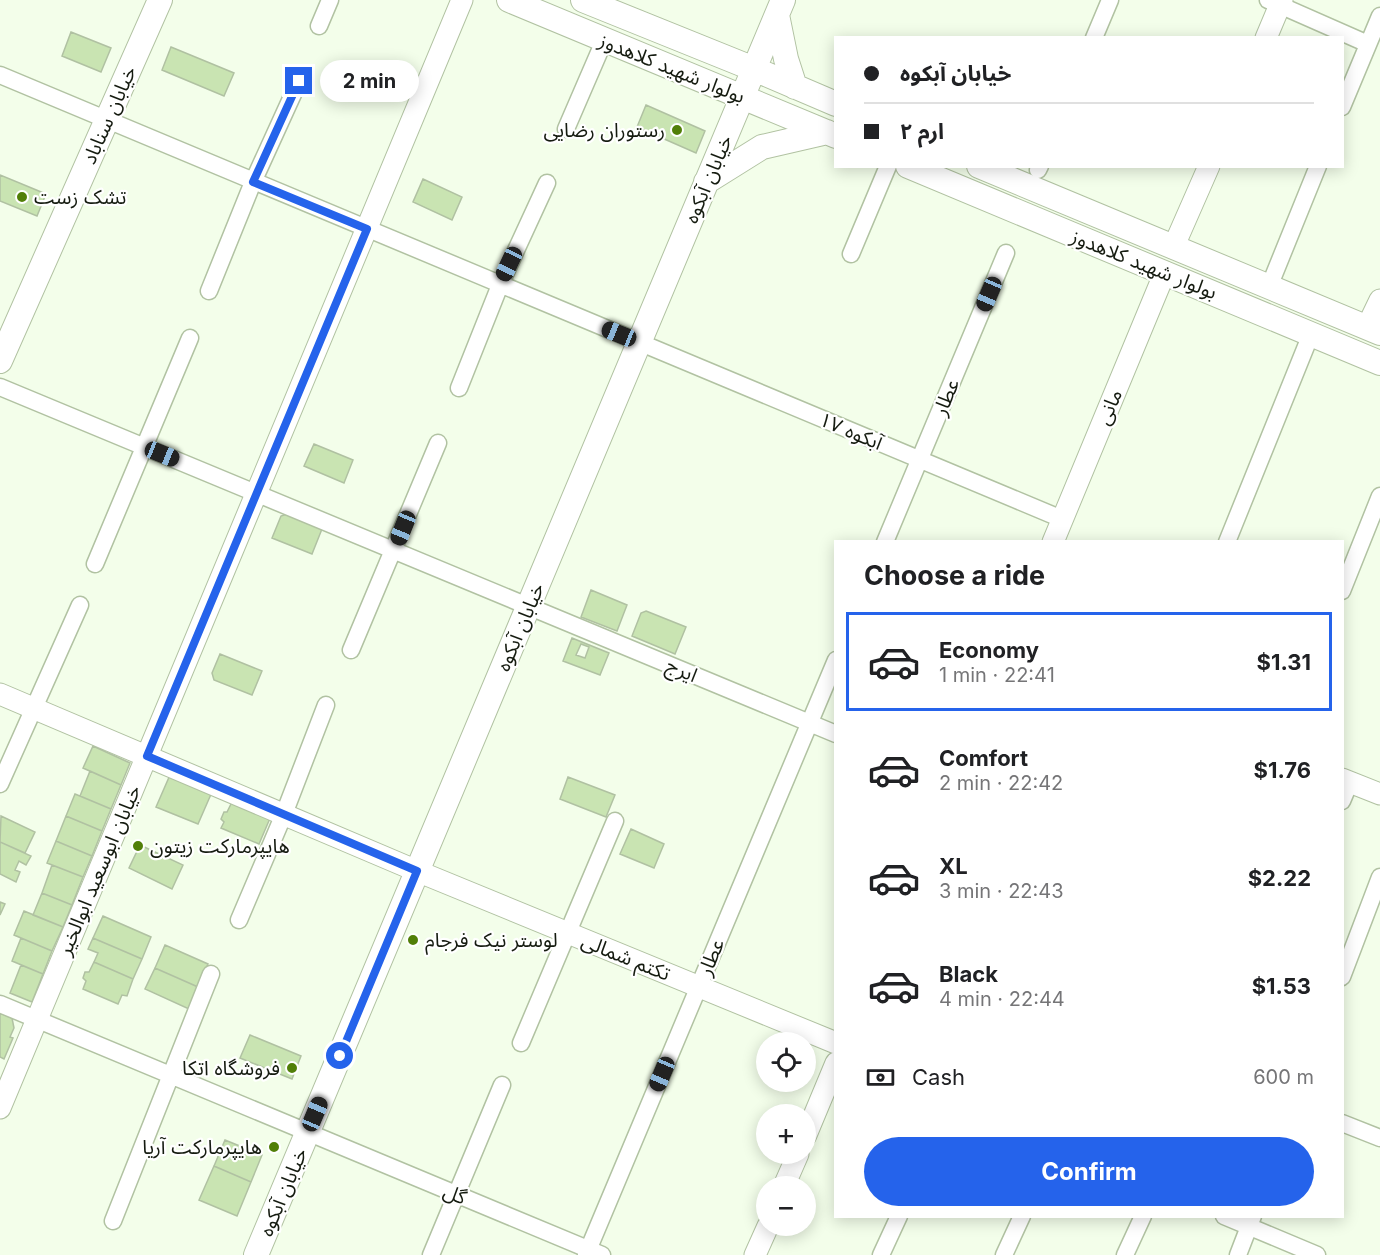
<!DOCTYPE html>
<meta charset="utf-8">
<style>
:root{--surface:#fff;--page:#f2f2f2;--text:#202124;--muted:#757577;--line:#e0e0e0;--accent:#2563eb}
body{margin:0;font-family:Inter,"Noto Sans Arabic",sans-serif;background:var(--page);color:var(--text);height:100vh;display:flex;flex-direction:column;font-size:22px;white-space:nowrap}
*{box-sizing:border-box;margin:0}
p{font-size:20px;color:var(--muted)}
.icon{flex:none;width:33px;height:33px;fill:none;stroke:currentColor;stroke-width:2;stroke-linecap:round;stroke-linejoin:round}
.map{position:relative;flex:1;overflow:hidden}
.details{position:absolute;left:834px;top:540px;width:510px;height:678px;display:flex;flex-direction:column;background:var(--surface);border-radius:0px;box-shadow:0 3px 15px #0003}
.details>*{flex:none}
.hud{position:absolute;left:834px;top:36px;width:510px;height:132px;border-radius:0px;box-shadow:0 3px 15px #0003;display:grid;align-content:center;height:132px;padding:0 30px;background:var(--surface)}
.fabs{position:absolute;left:756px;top:1032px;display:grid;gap:12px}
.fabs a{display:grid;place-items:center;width:60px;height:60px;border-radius:50%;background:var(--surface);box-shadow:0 3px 15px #0003;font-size:30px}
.end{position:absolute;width:27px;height:27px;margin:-14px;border:8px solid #2563eb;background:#fff;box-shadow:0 0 0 3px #fff}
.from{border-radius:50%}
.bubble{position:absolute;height:42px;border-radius:21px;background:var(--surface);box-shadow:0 3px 15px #0003;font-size:20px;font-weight:700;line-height:42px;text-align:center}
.car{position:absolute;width:18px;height:36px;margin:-18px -9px;border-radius:8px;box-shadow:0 0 4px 2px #0007;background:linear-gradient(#222 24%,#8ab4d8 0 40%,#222 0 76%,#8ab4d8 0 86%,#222 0)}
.hud b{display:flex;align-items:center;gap:21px;height:57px;font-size:22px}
.hud b+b{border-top:2px solid var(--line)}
.hud i{width:15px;height:15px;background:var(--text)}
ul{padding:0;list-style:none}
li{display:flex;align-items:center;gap:18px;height:99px;margin:0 12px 9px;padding:0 18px;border:3px solid transparent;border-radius:0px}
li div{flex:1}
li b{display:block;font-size:22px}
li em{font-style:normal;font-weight:700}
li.active{border-color:var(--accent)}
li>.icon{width:54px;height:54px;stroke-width:1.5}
h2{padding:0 30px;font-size:27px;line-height:72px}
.pay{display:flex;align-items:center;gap:15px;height:66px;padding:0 30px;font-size:22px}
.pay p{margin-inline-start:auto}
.action{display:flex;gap:12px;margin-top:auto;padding:12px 30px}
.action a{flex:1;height:69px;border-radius:36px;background:var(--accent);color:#fff;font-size:24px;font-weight:700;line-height:69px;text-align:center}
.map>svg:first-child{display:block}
</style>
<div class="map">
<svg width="1380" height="1255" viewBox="0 0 1380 1255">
<rect width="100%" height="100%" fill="#f3feea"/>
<path fill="#c9e4b2" stroke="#b0c1a2" stroke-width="1.5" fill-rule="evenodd" d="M71 32 111 48 101 72 62 56Z
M171 47 234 73 224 96 162 70Z
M646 105 705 131 696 153 637 127Z
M0 175 46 194 37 216 0 201Z
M423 179 462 197 452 220 413 202Z
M314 444 353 460 344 483 304 466Z
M287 514 322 529 312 554 272 538 281 516Z
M591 590 627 605 617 631 581 617Z
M646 611 686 627 675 654 632 636 641 613Z
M572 638 609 653 600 675 563 661ZM581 644 589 647 585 658 576 655Z
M220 654 262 671 252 695 214 680 212 673Z
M93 746 130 763 121 785 83 768Z
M90 771 121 785 111 809 80 796Z
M170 775 212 792 198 824 156 807Z
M568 777 615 795 606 817 560 799Z
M75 794 111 809 102 831 66 816Z
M233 800 271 816 259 844 221 828 224 822 221 819 224 812H227Z
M1 816 35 832 25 853 0 842Z
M66 816 102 831 92 856 56 841Z
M631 829 664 844 654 868 620 854Z
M56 841 92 856 83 877 47 863Z
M0 842 31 856 26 865 19 861 15 870 20 872 16 882 0 874Z
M140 845 183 865 172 889 129 868Z
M52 865 83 877 72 905 42 893Z
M42 893 72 905 63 927 33 915Z
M0 902 5 904 0 915Z
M24 911 63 927 52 951 14 935Z
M103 916 151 937 142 959 93 938Z
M21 938 52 951 43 974 12 961Z
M93 938 142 959 133 979 94 962 98 953 88 949Z
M165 945 208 964 198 987 155 968Z
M94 962 133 979 127 996 122 995 118 1004 83 989 86 981 83 978 85 972H89Z
M21 965 43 974 32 1002 10 993Z
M155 968 198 987 189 1009 145 989Z
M0 1013 12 1018 14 1028 10 1037 13 1038 4 1059 0 1057Z
M250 1035 301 1056 292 1079 240 1058Z
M225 1140 262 1155 251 1182 214 1166Z
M214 1166 251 1182 237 1216 199 1200Z"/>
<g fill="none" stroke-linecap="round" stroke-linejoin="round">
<g stroke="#b1c2a2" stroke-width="19">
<path id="minor" d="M1268 0 1368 44
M319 26 330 0
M1094 38 1110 0
M0 75 1062 519
M1342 107 1380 16
M566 129 604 41
M1038 170 1040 166
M851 254 888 166
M1269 287 1318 166
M209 291 253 182 299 81
M0 387 836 734
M459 388 500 285 547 183
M885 542 1006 253
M1227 542 1311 334
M95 564 190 338
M1342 591 1380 496
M351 650 438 443
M0 784 80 605
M1342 801 1350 782
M239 920 284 814 326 705
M1342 977 1380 877
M0 1004 602 1255
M521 1043 615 821
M1342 1123 1380 1138
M1224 1216 1317 1255
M113 1221 211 974
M431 1255 502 1085
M586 1255 836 660
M881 1255 899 1216
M1004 1255 1022 1216
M1125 1255 1143 1216
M1238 1255 1253 1216"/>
</g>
<g stroke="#b1c2a2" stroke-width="23">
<path id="tertiary" d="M1266 38 1282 0
M1173 248 1209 166
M1367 327 1380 300
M1053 542 1165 272
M0 694 417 871 836 1043
M1342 779 1380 794
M0 1108 462 0
M806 1135 836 1063
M784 1186 798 1154
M755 1255 768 1226"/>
</g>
<g stroke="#b1c2a2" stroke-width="26">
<path id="secondary" d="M509 0 836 136
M583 0 754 69 836 104
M777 15 786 59 795 87
M908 166 1380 363
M979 166 1380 333
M706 182 762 147 827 132
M0 361 160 0
M256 1255 783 0"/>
</g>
<use href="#minor" stroke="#fff" stroke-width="16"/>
<use href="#tertiary" stroke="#fff" stroke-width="21"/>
<use href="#secondary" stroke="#fff" stroke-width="24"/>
</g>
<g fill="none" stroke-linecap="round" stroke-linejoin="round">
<path stroke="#2563eb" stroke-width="8" d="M299 81 253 182 367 229 147 756 417 871 340 1056"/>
</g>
<g fill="#517f08" stroke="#fff" stroke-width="2">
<circle cx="677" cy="130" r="6"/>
<circle cx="22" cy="197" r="6"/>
<circle cx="138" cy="846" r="6"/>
<circle cx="413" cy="940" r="6"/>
<circle cx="292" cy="1068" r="6"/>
<circle cx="274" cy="1147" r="6"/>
</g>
<g text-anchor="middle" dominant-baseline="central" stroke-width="4.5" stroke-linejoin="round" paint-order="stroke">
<g font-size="20" fill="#151b10" stroke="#fff">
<text transform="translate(672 68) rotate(22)">بولوار شهید کلاهدوز</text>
<text transform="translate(109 115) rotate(-66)">خیابان سناباد</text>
<text transform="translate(708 179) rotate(-67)">خیابان آبکوه</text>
<text transform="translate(1144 264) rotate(22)">بولوار شهید کلاهدوز</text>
<text transform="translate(946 397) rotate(-67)">عطار</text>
<text transform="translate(1109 407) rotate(-67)">مانی</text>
<text transform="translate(851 431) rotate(23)">آبکوه ۱۷</text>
<text transform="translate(520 627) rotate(-67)">خیابان آبکوه</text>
<text transform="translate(682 670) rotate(23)">ایرج</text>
<text transform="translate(99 870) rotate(-67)">خیابان ابوسعید ابوالخیر</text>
<text transform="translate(626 957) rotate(22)">تکتم شمالی</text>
<text transform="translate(711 957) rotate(-67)">عطار</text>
<text transform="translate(283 1192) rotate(-67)">خیابان آبکوه</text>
<text transform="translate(455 1194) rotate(22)">گل</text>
</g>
<g font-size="20" fill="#151b10" stroke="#fff" text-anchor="end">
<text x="665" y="130">رستوران رضایی</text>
<text x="34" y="197" text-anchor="start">تشک زست</text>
<text x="150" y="846" text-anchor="start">هایپرمارکت زیتون</text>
<text x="425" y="940" text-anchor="start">لوستر نیک فرجام</text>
<text x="280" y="1068">فروشگاه اتکا</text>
<text x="262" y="1147">هایپرمارکت آریا</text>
</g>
</g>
</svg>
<div class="fabs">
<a><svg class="icon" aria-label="locate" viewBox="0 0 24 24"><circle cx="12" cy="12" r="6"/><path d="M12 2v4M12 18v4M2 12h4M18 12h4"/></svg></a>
<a>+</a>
<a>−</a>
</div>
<i class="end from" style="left:340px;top:1056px"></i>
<i class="end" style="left:299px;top:81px"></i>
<div class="bubble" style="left:320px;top:60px;width:99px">2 min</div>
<i class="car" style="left:509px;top:264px;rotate:205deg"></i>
<i class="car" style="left:989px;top:294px;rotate:203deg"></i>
<i class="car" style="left:619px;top:334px;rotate:292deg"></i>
<i class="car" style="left:162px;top:454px;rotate:112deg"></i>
<i class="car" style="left:403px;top:528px;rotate:202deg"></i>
<i class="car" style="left:662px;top:1074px;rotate:203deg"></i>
<i class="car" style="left:315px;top:1114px;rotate:23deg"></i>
<div class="hud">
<b><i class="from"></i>خیابان آبکوه</b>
<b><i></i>ارم ۲</b>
</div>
<section class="details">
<h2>Choose a ride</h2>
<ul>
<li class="active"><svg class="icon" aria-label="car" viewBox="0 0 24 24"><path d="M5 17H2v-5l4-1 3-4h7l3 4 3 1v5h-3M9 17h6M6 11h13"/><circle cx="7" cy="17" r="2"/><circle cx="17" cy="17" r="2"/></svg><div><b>Economy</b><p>1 min · 22:41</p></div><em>$1.31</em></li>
<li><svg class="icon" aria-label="car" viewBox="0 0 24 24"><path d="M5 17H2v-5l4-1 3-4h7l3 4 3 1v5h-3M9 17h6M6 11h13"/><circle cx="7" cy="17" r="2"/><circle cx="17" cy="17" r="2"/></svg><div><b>Comfort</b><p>2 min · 22:42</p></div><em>$1.76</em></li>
<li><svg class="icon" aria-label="car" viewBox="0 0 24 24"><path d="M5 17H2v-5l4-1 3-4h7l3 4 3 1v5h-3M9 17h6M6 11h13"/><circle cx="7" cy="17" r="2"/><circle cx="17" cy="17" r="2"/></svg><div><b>XL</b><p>3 min · 22:43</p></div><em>$2.22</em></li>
<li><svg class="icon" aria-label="car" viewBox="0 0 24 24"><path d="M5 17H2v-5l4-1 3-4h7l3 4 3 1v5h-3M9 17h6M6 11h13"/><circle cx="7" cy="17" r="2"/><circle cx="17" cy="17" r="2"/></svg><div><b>Black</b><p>4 min · 22:44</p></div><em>$1.53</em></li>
</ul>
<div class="pay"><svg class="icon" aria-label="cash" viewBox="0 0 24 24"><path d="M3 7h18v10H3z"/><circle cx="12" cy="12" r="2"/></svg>Cash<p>600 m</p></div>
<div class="action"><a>Confirm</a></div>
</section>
</div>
